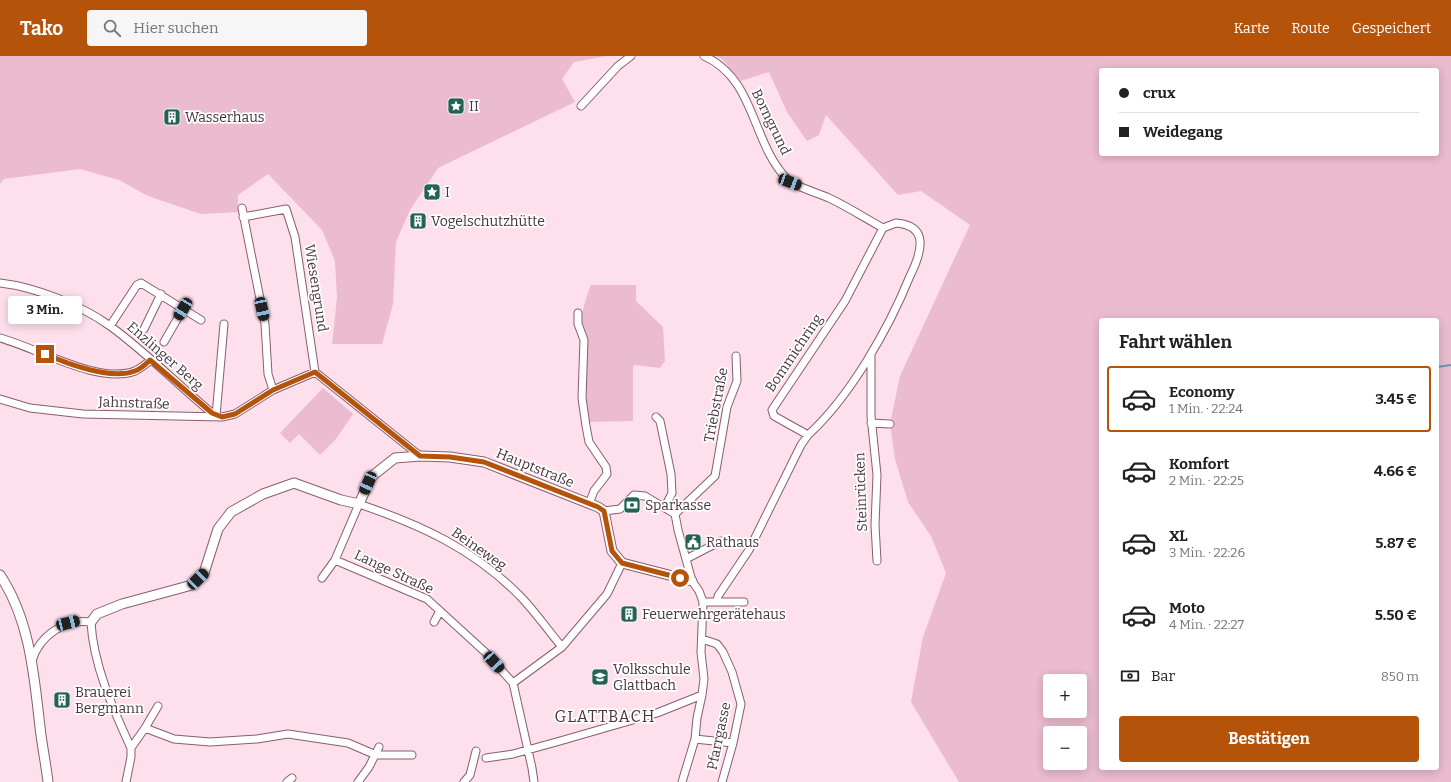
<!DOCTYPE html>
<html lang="de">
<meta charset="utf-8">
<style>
:root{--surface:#fff;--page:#f6f6f6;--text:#222;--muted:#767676;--line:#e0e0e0;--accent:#b45309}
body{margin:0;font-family:Bitter,serif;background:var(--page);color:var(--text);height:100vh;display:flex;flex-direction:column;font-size:15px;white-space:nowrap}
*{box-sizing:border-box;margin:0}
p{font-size:13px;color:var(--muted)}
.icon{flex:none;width:22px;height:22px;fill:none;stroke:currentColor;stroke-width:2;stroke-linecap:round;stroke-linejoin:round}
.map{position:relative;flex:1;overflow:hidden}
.side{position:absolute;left:1099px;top:262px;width:340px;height:452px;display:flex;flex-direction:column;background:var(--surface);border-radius:4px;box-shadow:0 2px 10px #0003}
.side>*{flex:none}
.top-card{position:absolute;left:1099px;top:12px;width:340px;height:88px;border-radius:4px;box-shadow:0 2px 10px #0003;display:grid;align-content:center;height:88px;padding:0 20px;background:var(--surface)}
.buttons{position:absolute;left:1043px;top:618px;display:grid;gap:8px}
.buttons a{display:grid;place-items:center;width:44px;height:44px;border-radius:4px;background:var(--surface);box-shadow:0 2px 10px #0003;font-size:20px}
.end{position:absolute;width:18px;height:18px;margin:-9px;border:5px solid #b45309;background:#fff;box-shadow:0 0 0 2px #fff}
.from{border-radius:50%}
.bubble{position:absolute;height:28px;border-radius:4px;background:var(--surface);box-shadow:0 2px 10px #0003;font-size:13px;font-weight:700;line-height:28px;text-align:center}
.car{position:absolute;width:12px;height:24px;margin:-12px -6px;border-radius:5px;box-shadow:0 0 3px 1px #0007;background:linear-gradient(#222 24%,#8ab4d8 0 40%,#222 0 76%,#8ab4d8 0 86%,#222 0)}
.top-card b{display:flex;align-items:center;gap:14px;height:38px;font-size:15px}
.top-card b+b{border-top:1px solid var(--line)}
.top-card i{width:10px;height:10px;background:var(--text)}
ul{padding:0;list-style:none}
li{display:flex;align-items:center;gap:12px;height:66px;margin:0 8px 6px;padding:0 12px;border:2px solid transparent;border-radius:4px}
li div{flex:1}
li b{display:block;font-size:15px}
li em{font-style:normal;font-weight:700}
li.selected{border-color:var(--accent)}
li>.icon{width:36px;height:36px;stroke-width:1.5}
h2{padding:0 20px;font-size:18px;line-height:48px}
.pay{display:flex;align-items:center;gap:10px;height:44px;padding:0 20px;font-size:15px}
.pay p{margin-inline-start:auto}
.primary-button{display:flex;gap:8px;margin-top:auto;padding:8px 20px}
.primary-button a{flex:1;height:46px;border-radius:4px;background:var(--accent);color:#fff;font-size:16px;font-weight:700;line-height:46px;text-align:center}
header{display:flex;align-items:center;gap:24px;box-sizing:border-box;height:56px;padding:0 20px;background:var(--accent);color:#fff}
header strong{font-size:19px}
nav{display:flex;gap:22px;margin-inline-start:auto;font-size:14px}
.search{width:280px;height:36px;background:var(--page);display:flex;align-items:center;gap:10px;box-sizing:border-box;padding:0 14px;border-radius:4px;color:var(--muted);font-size:15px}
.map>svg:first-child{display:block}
</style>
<header>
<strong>Tako</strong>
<div class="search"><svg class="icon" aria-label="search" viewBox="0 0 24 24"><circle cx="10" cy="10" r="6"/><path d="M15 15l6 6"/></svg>Hier suchen</div>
<nav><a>Karte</a><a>Route</a><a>Gespeichert</a></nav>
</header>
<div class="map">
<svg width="1451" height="726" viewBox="0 0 1451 726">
<rect width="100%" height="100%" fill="#fedfec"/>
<path fill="#ebbbcf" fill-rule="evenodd" d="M0 0H607L574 6 562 23 575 46 438 112 410 154 396 186 393 248 382 288H332L337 242 335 205 322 174 268 118 238 139V156L201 158 148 140 119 124 80 113 4 123 0 128Z
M716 0H1451V726H959L911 646 923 581 946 517 931 480 908 446 895 403 890 368 900 320 970 169 921 135 898 139 826 59 819 79 807 85 787 56 769 16 741 25 722 3ZM1101 14H1437V98H1101ZM1101 264H1437V712H1101ZM1050 625H1080V655H1050ZM1050 677H1080V707H1050Z
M591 229H636V245L663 271 665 305 660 312 635 309 633 310V365L586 366 587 279 583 278C579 262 585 244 591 229Z
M323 332 353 358 336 383 320 399 299 378 290 387 280 377Z"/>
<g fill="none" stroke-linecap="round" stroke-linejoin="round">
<path stroke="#6895b1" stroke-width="2" d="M1437 311 1451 309"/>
<g stroke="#895d70" stroke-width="9">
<path id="street" d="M704 0C756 23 751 87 788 124 794 130 820 138 829 142 848 151 865 162 883 172
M581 50 618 10 631 0
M242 152 265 268 268 318 273 334
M243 161 286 153 295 181 315 316
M896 167C907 168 919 172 920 185 921 197 915 210 910 220 889 272 850 341 808 379L774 360 772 354 845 245 883 172Z
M0 227C35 231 81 249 110 270 146 296 178 329 212 357L218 360
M578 257V268L584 284 582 342 586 370 589 386 606 411 607 418 594 435 589 448
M110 270 137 229 141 227 201 264
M144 273 161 238
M0 282C35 291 99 329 135 315 141 312 146 308 151 304
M164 286 183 253
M871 298V360L877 419 875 469 877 505
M0 343 30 352 83 358 222 361 235 358 273 334 315 316 420 400
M216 360 224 268
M656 361 660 365 671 418 672 437 665 451
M871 367 890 368
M604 455 620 453 634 439 645 440 675 458 678 474 692 525 699 535 703 546 701 596 704 623 702 639 697 662 695 683 682 726
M675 458 715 420 727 351 737 325 736 300
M686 503 721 485
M335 504 427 543 485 596 513 627 532 712 534 726
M322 522 335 504 359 448C421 469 474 493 521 541 536 557 548 574 562 591
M703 546H744
M717 546 718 540 749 494 801 389 808 379
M434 566 440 555
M702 583 717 588 723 596 732 616 741 648 733 687 722 726
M32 605C39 580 65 562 91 566 93 608 113 653 131 692V701L126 726
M513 627 562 591 607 538 622 507
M145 672 174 683 210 686 257 683 288 678 348 687 376 699H412
M695 683 733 687
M131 692 145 672 158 650
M486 702 513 698 560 685 657 657 702 639
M287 726 292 722
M358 726 369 711 379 691
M464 726 470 719 476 695"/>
</g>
<g stroke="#895d70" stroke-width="11">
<path id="secondary" d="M0 519C30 564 34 619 40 671 42 690 46 708 48 726
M91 566 97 558 122 548 192 529 204 517 218 473 231 456 263 438 294 427 341 444 359 448 371 421 395 402 420 400 450 401 484 406 598 451 604 455 612 495 622 507 692 525"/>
</g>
<use href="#street" stroke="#fff" stroke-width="7"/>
<use href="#secondary" stroke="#fff" stroke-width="9"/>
</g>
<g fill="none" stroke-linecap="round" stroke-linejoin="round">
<path stroke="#b45309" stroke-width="5" d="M45 298C68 308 111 324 135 315 141 313 146 308 150 304L212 357 222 361 235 358 273 334 315 316 420 400 450 401 484 406 598 451 604 455 612 495 622 507 680 522"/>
</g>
<defs>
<g id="sight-square" transform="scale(0.9)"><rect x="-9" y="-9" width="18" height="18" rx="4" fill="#236351" stroke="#fff"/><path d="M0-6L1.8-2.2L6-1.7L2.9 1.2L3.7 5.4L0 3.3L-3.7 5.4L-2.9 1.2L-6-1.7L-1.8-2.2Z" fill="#fff"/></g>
<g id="building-square" transform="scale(0.9)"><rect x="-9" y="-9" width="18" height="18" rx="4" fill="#236351" stroke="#fff"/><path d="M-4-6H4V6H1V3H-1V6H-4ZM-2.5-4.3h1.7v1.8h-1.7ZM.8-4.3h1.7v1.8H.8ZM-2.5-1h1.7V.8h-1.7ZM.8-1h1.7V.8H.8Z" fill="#fff"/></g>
<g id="bank-square" transform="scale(0.9)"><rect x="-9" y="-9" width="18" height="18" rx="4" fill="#236351" stroke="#fff"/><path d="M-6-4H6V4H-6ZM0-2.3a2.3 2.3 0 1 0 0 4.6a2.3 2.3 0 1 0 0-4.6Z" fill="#fff"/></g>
<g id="civic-square" transform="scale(0.9)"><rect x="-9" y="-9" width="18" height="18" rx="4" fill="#236351" stroke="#fff"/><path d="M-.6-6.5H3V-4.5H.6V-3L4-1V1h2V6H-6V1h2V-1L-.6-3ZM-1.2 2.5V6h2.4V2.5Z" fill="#fff"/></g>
<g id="school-square" transform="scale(0.9)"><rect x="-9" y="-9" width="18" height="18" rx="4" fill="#236351" stroke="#fff"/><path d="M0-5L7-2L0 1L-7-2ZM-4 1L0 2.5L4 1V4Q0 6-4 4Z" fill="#fff"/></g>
</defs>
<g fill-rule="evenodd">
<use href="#sight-square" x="456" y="50"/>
<use href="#building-square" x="172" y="61"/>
<use href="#sight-square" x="432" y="136"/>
<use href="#building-square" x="418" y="165"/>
<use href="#bank-square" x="632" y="449"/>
<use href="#civic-square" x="693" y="486"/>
<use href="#building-square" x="629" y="558"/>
<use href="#school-square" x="600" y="621"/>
<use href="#building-square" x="62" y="644"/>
</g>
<g text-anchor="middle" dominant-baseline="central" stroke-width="3.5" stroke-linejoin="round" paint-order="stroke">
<g font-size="14" fill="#48343d" stroke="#fff" text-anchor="start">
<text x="469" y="50">II</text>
<text x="185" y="61">Wasserhaus</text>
<text x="445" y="136">I</text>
<text x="431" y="165">Vogelschutzhütte</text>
<text x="645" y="449">Sparkasse</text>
<text x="706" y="486">Rathaus</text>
<text x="642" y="558">Feuerwehrgerätehaus</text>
<text x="613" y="613">Volksschule<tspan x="613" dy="16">Glattbach</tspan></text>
<text x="75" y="636">Brauerei<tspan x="75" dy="16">Bergmann</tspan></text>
</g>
<g font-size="14" fill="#48343d" stroke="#fff">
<text transform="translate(771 66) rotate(64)">Borngrund</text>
<text transform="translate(316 232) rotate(81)">Wiesengrund</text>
<text transform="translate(794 297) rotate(-56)">Bommichring</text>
<text transform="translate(165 300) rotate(41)">Enzlinger Berg</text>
<text transform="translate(134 347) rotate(2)">Jahnstraße</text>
<text transform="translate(716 349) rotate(-79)">Triebstraße</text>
<text transform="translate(535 412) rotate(22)">Hauptstraße</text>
<text transform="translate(861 436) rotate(-92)">Steinrücken</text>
<text transform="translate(479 493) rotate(35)">Beineweg</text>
<text transform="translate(394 516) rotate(25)">Lange Straße</text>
<text transform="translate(719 680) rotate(-78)">Pfarrgasse</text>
</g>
<g font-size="16" letter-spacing="1" fill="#48343d" stroke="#fff">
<text x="605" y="660">GLATTBACH</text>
</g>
</g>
</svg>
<div class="buttons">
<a>+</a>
<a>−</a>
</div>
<i class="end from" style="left:680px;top:522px"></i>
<i class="end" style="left:45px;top:298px"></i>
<div class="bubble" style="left:8px;top:240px;width:74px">3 Min.</div>
<i class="car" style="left:790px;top:126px;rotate:111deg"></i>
<i class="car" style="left:183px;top:253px;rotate:211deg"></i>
<i class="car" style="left:262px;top:253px;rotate:168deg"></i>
<i class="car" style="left:368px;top:427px;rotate:204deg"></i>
<i class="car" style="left:198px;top:523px;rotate:46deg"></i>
<i class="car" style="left:68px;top:567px;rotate:76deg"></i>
<i class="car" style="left:494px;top:606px;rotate:138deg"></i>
<div class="top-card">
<b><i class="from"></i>crux</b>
<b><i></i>Weidegang</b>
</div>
<section class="side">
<h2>Fahrt wählen</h2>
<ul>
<li class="selected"><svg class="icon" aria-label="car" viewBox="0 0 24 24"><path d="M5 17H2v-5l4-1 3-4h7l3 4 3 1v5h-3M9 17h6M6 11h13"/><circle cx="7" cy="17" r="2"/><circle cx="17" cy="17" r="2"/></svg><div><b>Economy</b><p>1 Min. · 22:24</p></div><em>3.45 €</em></li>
<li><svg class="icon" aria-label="car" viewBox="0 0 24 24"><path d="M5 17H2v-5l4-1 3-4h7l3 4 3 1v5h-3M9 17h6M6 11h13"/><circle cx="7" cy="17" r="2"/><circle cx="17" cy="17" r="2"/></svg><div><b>Komfort</b><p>2 Min. · 22:25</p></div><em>4.66 €</em></li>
<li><svg class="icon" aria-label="car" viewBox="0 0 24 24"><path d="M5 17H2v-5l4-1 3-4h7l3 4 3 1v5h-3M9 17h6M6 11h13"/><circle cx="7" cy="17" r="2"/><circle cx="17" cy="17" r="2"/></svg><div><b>XL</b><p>3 Min. · 22:26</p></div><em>5.87 €</em></li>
<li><svg class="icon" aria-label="car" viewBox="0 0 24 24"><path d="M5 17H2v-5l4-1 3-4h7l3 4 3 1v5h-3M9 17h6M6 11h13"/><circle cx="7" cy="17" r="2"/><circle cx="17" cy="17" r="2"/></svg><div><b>Moto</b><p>4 Min. · 22:27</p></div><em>5.50 €</em></li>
</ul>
<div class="pay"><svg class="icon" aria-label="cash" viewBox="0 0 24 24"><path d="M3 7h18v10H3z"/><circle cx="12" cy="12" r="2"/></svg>Bar<p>850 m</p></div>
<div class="primary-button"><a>Bestätigen</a></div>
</section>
</div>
